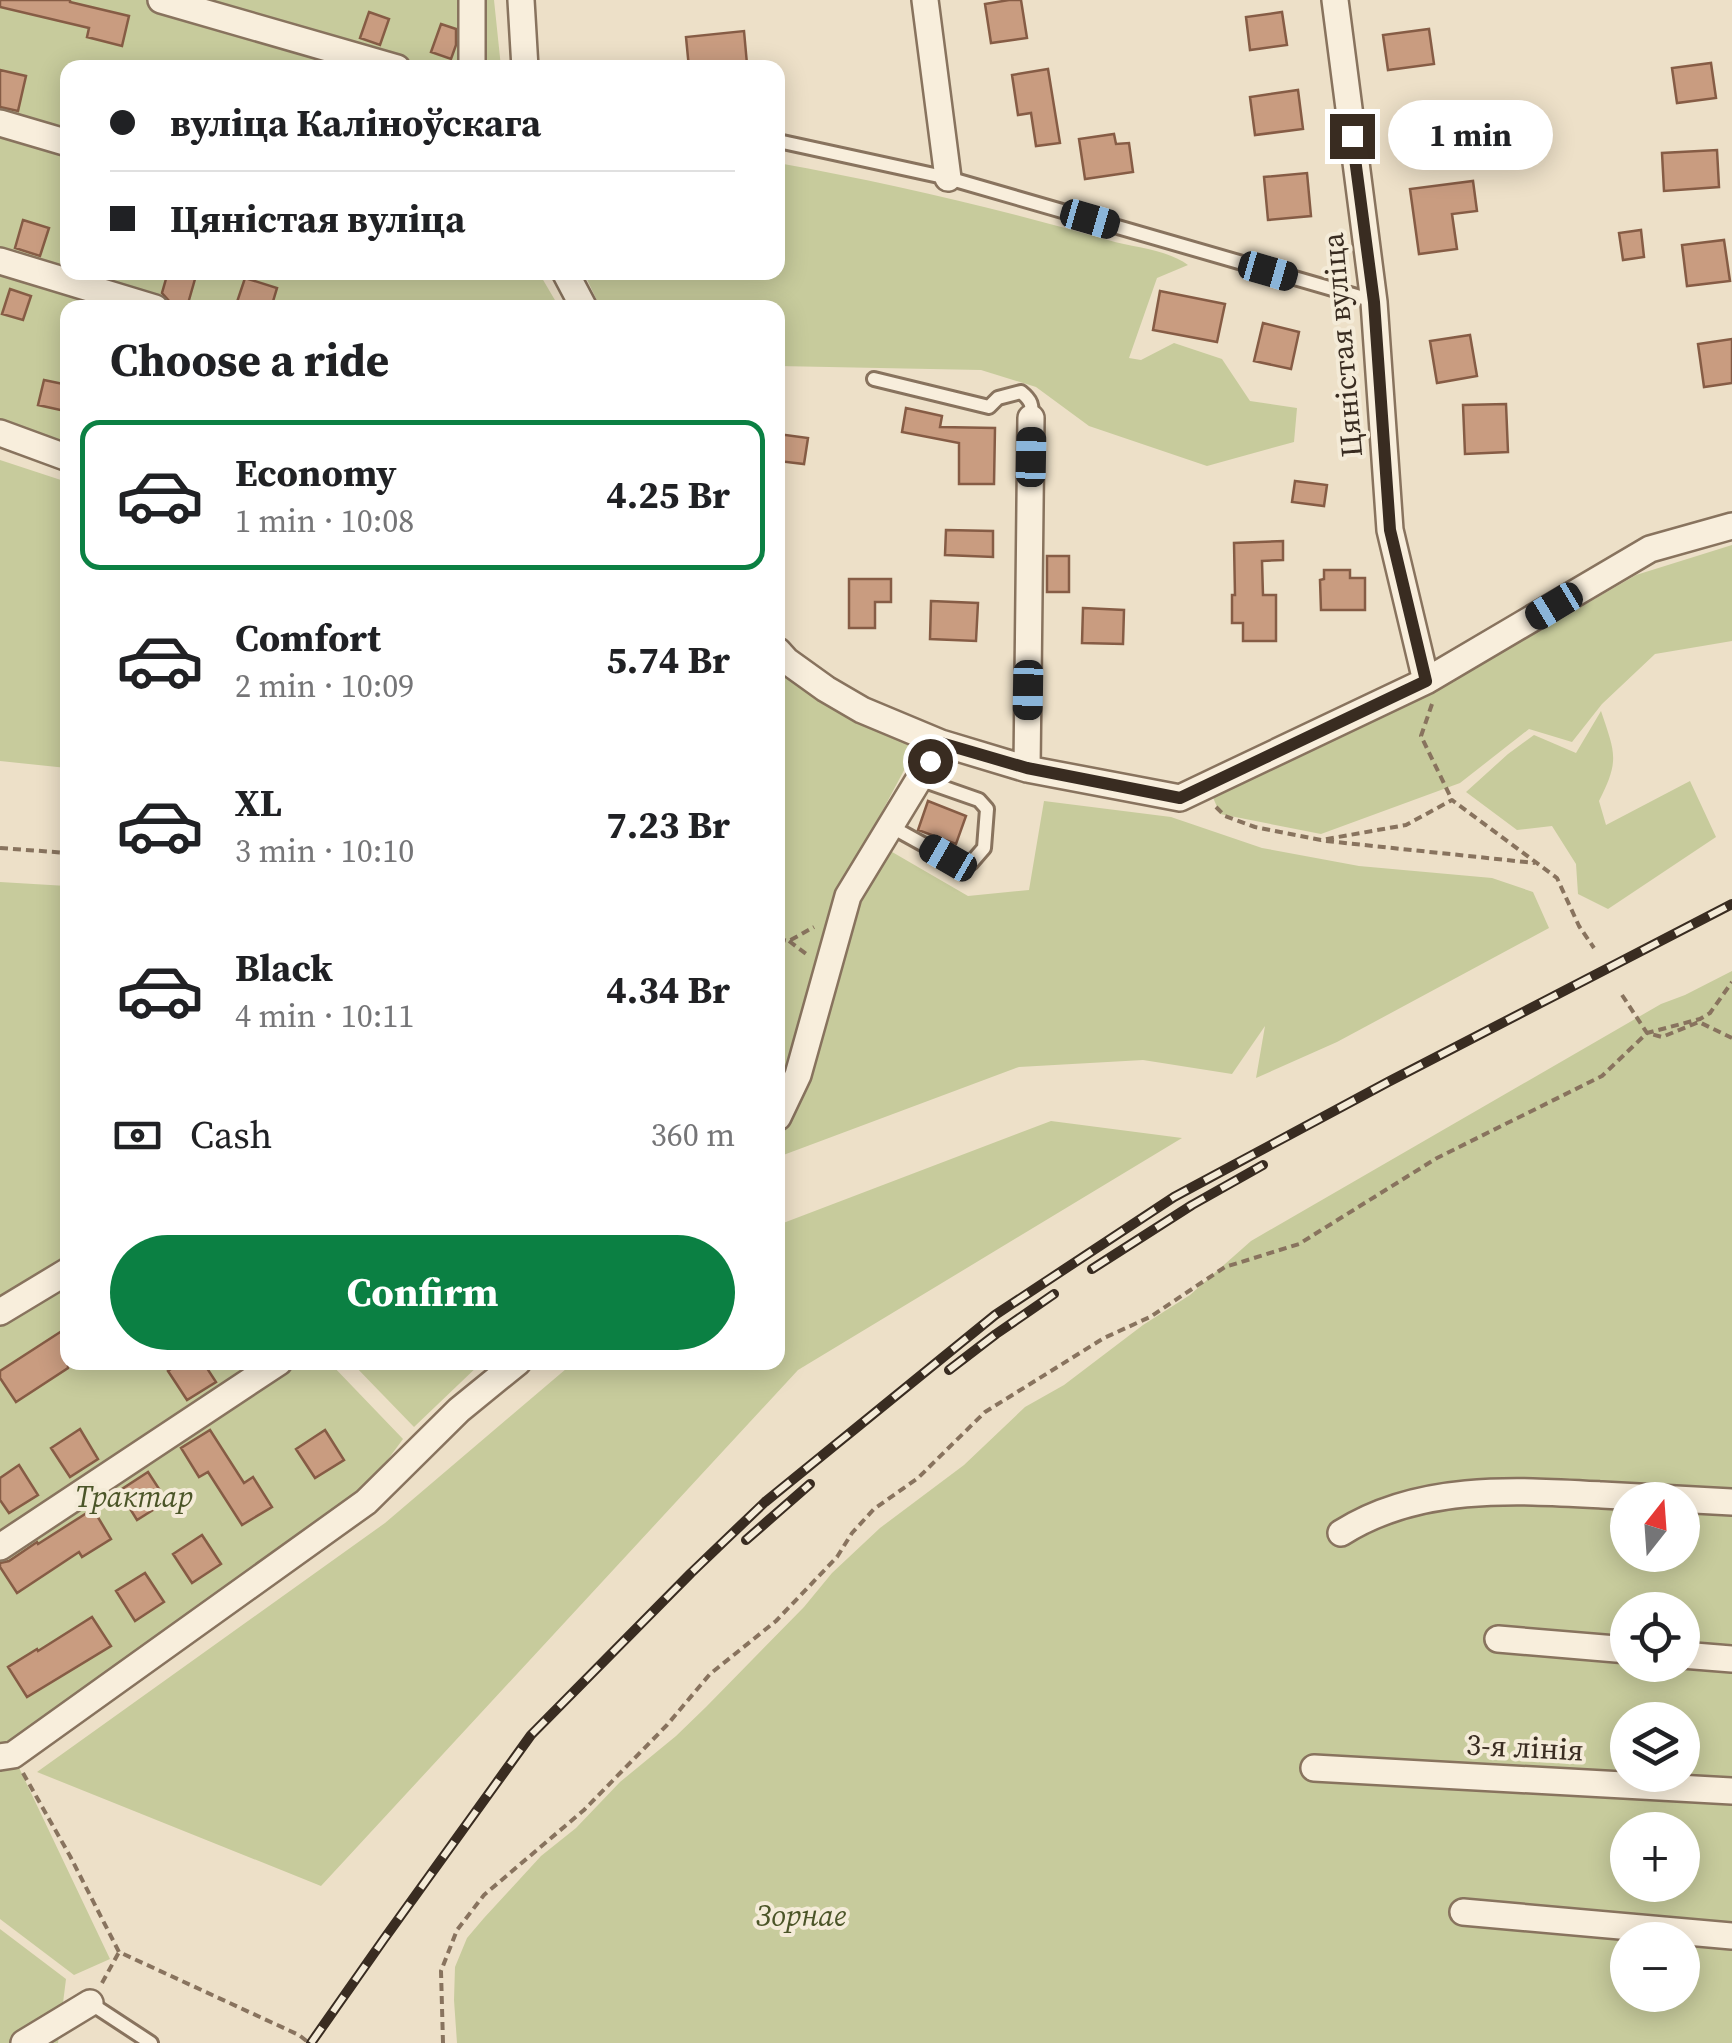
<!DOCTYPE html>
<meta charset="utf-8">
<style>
:root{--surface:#fff;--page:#f2f2f2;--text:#202124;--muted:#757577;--line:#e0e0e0;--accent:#0b8043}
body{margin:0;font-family:"Source Serif 4",serif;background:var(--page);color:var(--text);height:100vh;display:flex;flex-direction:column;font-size:38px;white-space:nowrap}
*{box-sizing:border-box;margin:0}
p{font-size:32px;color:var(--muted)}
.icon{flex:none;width:55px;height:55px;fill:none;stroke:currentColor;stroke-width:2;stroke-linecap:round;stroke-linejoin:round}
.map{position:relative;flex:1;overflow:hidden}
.details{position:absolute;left:60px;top:300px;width:725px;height:1070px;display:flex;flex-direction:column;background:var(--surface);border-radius:20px;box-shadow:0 5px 25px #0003}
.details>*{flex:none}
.guide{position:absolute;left:60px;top:60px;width:725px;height:220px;border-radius:20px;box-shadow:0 5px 25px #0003;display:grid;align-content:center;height:220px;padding:0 50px;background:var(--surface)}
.needle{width:65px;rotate:17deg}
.controls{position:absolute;left:1610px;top:1482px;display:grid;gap:20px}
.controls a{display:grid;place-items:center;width:90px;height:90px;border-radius:50%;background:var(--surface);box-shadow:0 5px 25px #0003;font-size:50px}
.end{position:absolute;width:45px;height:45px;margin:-22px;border:12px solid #392c21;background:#fff;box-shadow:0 0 0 5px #fff}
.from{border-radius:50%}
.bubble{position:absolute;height:70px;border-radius:35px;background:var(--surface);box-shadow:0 5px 25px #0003;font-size:32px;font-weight:700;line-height:70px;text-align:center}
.car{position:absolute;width:30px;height:60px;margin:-30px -15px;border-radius:12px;box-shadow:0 0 8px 2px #0007;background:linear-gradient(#222 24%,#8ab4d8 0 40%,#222 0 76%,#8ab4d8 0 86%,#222 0)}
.guide b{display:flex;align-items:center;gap:35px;height:95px;font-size:38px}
.guide b+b{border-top:2px solid var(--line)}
.guide i{width:25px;height:25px;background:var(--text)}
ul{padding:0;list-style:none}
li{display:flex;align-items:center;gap:30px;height:150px;margin:0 20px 15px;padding:0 30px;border:5px solid transparent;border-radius:20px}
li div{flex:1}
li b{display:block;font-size:38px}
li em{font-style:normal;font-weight:700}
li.current{border-color:var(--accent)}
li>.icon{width:90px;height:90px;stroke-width:1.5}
h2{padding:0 50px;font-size:45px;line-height:120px}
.pay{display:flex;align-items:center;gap:25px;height:110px;padding:0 50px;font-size:38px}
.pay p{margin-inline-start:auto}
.cta{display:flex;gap:20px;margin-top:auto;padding:20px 50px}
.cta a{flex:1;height:115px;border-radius:60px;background:var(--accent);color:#fff;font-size:40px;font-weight:700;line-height:115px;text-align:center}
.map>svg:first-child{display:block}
</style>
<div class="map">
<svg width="1732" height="2043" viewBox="0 0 1732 2043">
<rect width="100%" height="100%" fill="#ede0c8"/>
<path fill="#c7cb9c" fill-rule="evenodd" d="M0 0H494L501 67 68 68V272L539 273 559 307 68 308 67 457 0 431Z
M778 163C889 183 1000 209 1108 240 1135 248 1166 249 1188 265L1157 278 1129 358 1141 360 1174 343 1222 359 1250 401 1297 408 1294 442 1207 466 1089 426 1036 387 981 370 778 366V308L600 307 584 273 778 272Z
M0 460 67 482V768L0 761Z
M1732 545V641L1655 654 1602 704 1572 742 1529 729 1460 783 1321 834 1220 814 1212 795 1429 695 1636 575Z
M778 668 810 695 918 744 868 838 968 896 1029 890 1044 801 1171 817 1262 848 1359 866 1492 878 1533 892 1549 928 1337 1042 1256 1078 1265 1026 1232 1074 1143 1060 1019 1067 778 1157Z
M1601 711C1615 753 1620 760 1599 801L1606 825 1690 781 1716 837 1608 909 1578 894 1576 864 1552 826 1517 830 1466 792 1508 754 1534 735 1576 753Z
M0 882 67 886V1262L0 1303Z
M1732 971V2043H457L454 2000 455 1967 467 1938 484 1918 541 1856 576 1828 620 1782 676 1736 706 1707 804 1607 832 1573 880 1528 964 1465 1025 1407 1064 1385 1143 1325 1190 1295 1251 1241 1661 1004 1685 995ZM1628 1500H1682V1555H1628ZM1628 1610H1682V1665H1628ZM1628 1720H1682V1775H1628ZM1628 1830H1682V1885H1628ZM1628 1940H1682V1995H1628Z
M1051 1121 1182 1138 798 1370 321 1886 37 1772 385 1523 573 1363 778 1362V1225Z
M67 1281 68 1362 330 1363 403 1439 361 1496 0 1751V1322Z
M352 1363H481L414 1427Z
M13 1755 110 1959 74 1975 0 1919V1757Z
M0 1929 66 1979 58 2043H0Z"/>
<path fill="#c99c80" stroke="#865c45" stroke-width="2.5" d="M0 0H70V2L129 16 122 46 87 37 89 28 0 7Z
M1009 0H1021L1027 38 991 43 985 4Z
M369 12 389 19 380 45 360 38Z
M1282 12 1287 45 1250 50 1246 17Z
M441 24 456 29V45L451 59 431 52Z
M1429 29 1434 64 1388 70 1383 35Z
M744 31 747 64 689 68 686 37Z
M1711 63 1716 98 1677 103 1672 68Z
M1048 69 1060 143 1036 146 1031 113 1018 115 1012 75Z
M0 70 26 76 18 111 0 107Z
M1298 90 1303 129 1255 135 1250 97Z
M1114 134 1116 144 1129 143 1133 172 1085 179 1079 139Z
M1717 150 1719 187 1664 191 1662 153Z
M1307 173 1311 216 1268 220 1264 177Z
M1473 181 1477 211 1452 214 1457 249 1419 254 1410 189Z
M23 220 49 228 40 256 15 248Z
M1641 230 1644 257 1623 260 1619 233Z
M1724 240 1730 281 1687 286 1682 245Z
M168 272H197L187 307 170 302 162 293Z
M245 278 277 288 271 308H235Z
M10 289 31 296 23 320 2 314Z
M1160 291 1225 304 1217 342 1153 330Z
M1263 323 1299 332 1291 369 1254 361Z
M1470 335 1477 376 1437 383 1430 341Z
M1732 339V383L1704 387 1698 344Z
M44 380 68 385 65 411 38 405Z
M1506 404 1508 452 1465 454 1463 405Z
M906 408 942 416 940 427 995 428 994 484H959V443L902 432Z
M778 434 808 438 804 464 778 461Z
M1295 481 1327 485 1324 506 1292 502Z
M946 530 993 531V557L945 555Z
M1283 541V560L1262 561 1263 595H1276V641H1243V623H1232V595H1235L1234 543Z
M1047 556H1069V592H1047Z
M1324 570H1350V578H1365V610H1321L1320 580 1324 579Z
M849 579H891V602H875V628H849Z
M931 601 978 603 976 641 930 639Z
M1083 608 1124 610 1123 644 1082 643Z
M928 801 966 816 956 844 918 830Z
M68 1327V1368L16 1402 0 1378V1371Z
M181 1362H203L216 1382 187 1400 168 1371Z
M80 1429 98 1459 70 1477 51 1448Z
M210 1430 244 1483 253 1477 272 1507 242 1525 208 1472 199 1477 181 1448Z
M325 1430 344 1460 315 1478 296 1449Z
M19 1465 38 1495 9 1513 0 1500V1478Z
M148 1472 167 1501 137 1520 119 1491Z
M93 1509 111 1539 82 1557 79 1552 17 1593 0 1567V1563L9 1561 37 1542 38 1544Z
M202 1535 221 1564 192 1583 173 1554Z
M145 1573 164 1602 135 1621 116 1591Z
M92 1617 111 1646 27 1697 8 1667 37 1649 38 1651Z"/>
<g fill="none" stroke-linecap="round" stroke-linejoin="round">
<g stroke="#88735e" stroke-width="18">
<path id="lane" d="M778 141 948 178 1374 301
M874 379 989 407 998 398 1021 392C1031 400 1033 405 1031 418
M890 826 948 858 971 863 984 848 987 809 979 800 919 779
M90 2003 151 2043"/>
</g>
<g stroke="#88735e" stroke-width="30">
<path id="street" d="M161 0 397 68
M521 0 525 68
M925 0 948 178
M1335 0 1374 302 1390 530 1426 681
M472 68V0
M0 123 68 143
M0 261 155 308
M565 272 584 308
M0 433 68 458
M778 651 787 661 826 689 862 710 941 743 1027 769 1180 798 1426 681 1650 549 1732 526
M1027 769 1031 418
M778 1117 798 1075 848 896 941 743
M0 1312 68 1271
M1341 1533C1418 1484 1514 1490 1602 1495 1645 1497 1689 1500 1732 1502
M0 1547 279 1362
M1498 1639 1628 1650
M1682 1655 1732 1659
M0 1757 13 1755 366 1502 459 1410 518 1362
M1314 1768 1732 1791
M1463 1912 1732 1936
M24 2043 90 2003"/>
</g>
<path stroke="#88735e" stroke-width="4" stroke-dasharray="8 5" stroke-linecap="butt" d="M1432 704 1421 736 1452 800
M1216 807 1225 816 1255 827 1321 840 1406 825 1452 800 1557 878 1579 926 1594 948
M1326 841 1535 863
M0 848 68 853
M778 939 789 941 814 927
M789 941 809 956
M1622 995 1647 1033 1662 1037 1699 1022 1732 1038
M23 1773 70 1856 119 1952 299 2035 309 2043
M102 1983 119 1952
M443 2043 441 1971 457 1930 484 1895 584 1810 667 1725 710 1674 776 1621 837 1557 852 1533 874 1509 918 1478 985 1412 1104 1338 1150 1317 1225 1267 1299 1244 1437 1158 1602 1076 1647 1033 1700 1019 1710 1013 1732 982"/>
<use href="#lane" stroke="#f8eedc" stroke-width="12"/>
<use href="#street" stroke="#f8eedc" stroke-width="25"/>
<g stroke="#392c21" stroke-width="10">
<path id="rail" d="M1092 1269 1192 1205 1263 1165
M949 1370 996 1334 1054 1294
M746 1540 810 1484
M311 2043 384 1939 531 1735 691 1573 765 1502 995 1315 1174 1197 1388 1082 1732 904"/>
</g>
<use href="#rail" stroke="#f4ebd8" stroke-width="6" stroke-dasharray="19" stroke-linecap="butt"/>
</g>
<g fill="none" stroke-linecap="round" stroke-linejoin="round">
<path stroke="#392c21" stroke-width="12" d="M930 761 941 743 1027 768 1180 798 1426 681 1390 530 1374 302 1352 136"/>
</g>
<g text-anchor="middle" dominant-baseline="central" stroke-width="8" stroke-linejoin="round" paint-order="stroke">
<g font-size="30" fill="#392c21" stroke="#f4ebd8">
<text transform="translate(1342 345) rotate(-95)">Цяністая вуліца</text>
<text transform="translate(1525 1747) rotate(3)">3-я лінія</text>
</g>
<g font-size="30" font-style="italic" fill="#4b5528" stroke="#f4ebd8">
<text x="134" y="1496">Трактар</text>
<text x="801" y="1915">Зорнае</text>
</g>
</g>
</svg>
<div class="controls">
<a><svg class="needle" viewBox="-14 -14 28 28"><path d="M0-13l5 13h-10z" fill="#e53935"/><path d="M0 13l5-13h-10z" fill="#757577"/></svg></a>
<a><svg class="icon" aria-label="locate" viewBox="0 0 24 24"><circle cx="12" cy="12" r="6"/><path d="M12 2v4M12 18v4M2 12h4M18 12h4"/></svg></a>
<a><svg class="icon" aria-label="layers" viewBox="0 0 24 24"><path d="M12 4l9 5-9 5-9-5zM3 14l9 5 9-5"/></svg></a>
<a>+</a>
<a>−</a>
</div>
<i class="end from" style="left:930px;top:761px"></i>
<i class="end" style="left:1352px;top:136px"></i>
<div class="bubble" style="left:1388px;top:100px;width:165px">1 min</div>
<i class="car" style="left:1090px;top:219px;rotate:106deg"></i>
<i class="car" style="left:1268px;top:271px;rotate:106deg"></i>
<i class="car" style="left:1031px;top:457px;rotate:1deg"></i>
<i class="car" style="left:1554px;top:606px;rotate:239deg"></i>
<i class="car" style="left:1028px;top:690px;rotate:181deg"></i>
<i class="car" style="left:948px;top:858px;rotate:300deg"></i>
<div class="guide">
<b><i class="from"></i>вуліца Каліноўскага</b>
<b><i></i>Цяністая вуліца</b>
</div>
<section class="details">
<h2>Choose a ride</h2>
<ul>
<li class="current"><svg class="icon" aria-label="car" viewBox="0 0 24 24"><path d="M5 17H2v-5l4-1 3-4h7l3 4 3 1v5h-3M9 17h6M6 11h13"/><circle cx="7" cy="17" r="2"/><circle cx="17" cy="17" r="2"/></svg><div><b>Economy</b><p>1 min · 10:08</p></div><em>4.25 Br</em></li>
<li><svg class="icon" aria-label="car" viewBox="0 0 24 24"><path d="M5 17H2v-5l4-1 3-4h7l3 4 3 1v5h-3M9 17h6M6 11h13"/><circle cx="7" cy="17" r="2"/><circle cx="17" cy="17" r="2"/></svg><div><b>Comfort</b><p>2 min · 10:09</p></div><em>5.74 Br</em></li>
<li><svg class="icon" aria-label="car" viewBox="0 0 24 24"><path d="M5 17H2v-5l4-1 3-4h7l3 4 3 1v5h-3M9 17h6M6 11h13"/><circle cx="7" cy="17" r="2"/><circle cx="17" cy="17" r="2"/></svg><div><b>XL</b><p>3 min · 10:10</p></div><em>7.23 Br</em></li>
<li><svg class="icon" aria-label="car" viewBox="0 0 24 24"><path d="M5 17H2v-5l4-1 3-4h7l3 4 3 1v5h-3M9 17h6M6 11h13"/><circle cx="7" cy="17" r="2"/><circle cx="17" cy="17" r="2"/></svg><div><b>Black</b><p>4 min · 10:11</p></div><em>4.34 Br</em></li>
</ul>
<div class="pay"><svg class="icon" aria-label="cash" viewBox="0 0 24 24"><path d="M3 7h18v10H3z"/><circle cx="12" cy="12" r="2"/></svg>Cash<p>360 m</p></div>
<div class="cta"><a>Confirm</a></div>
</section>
</div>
